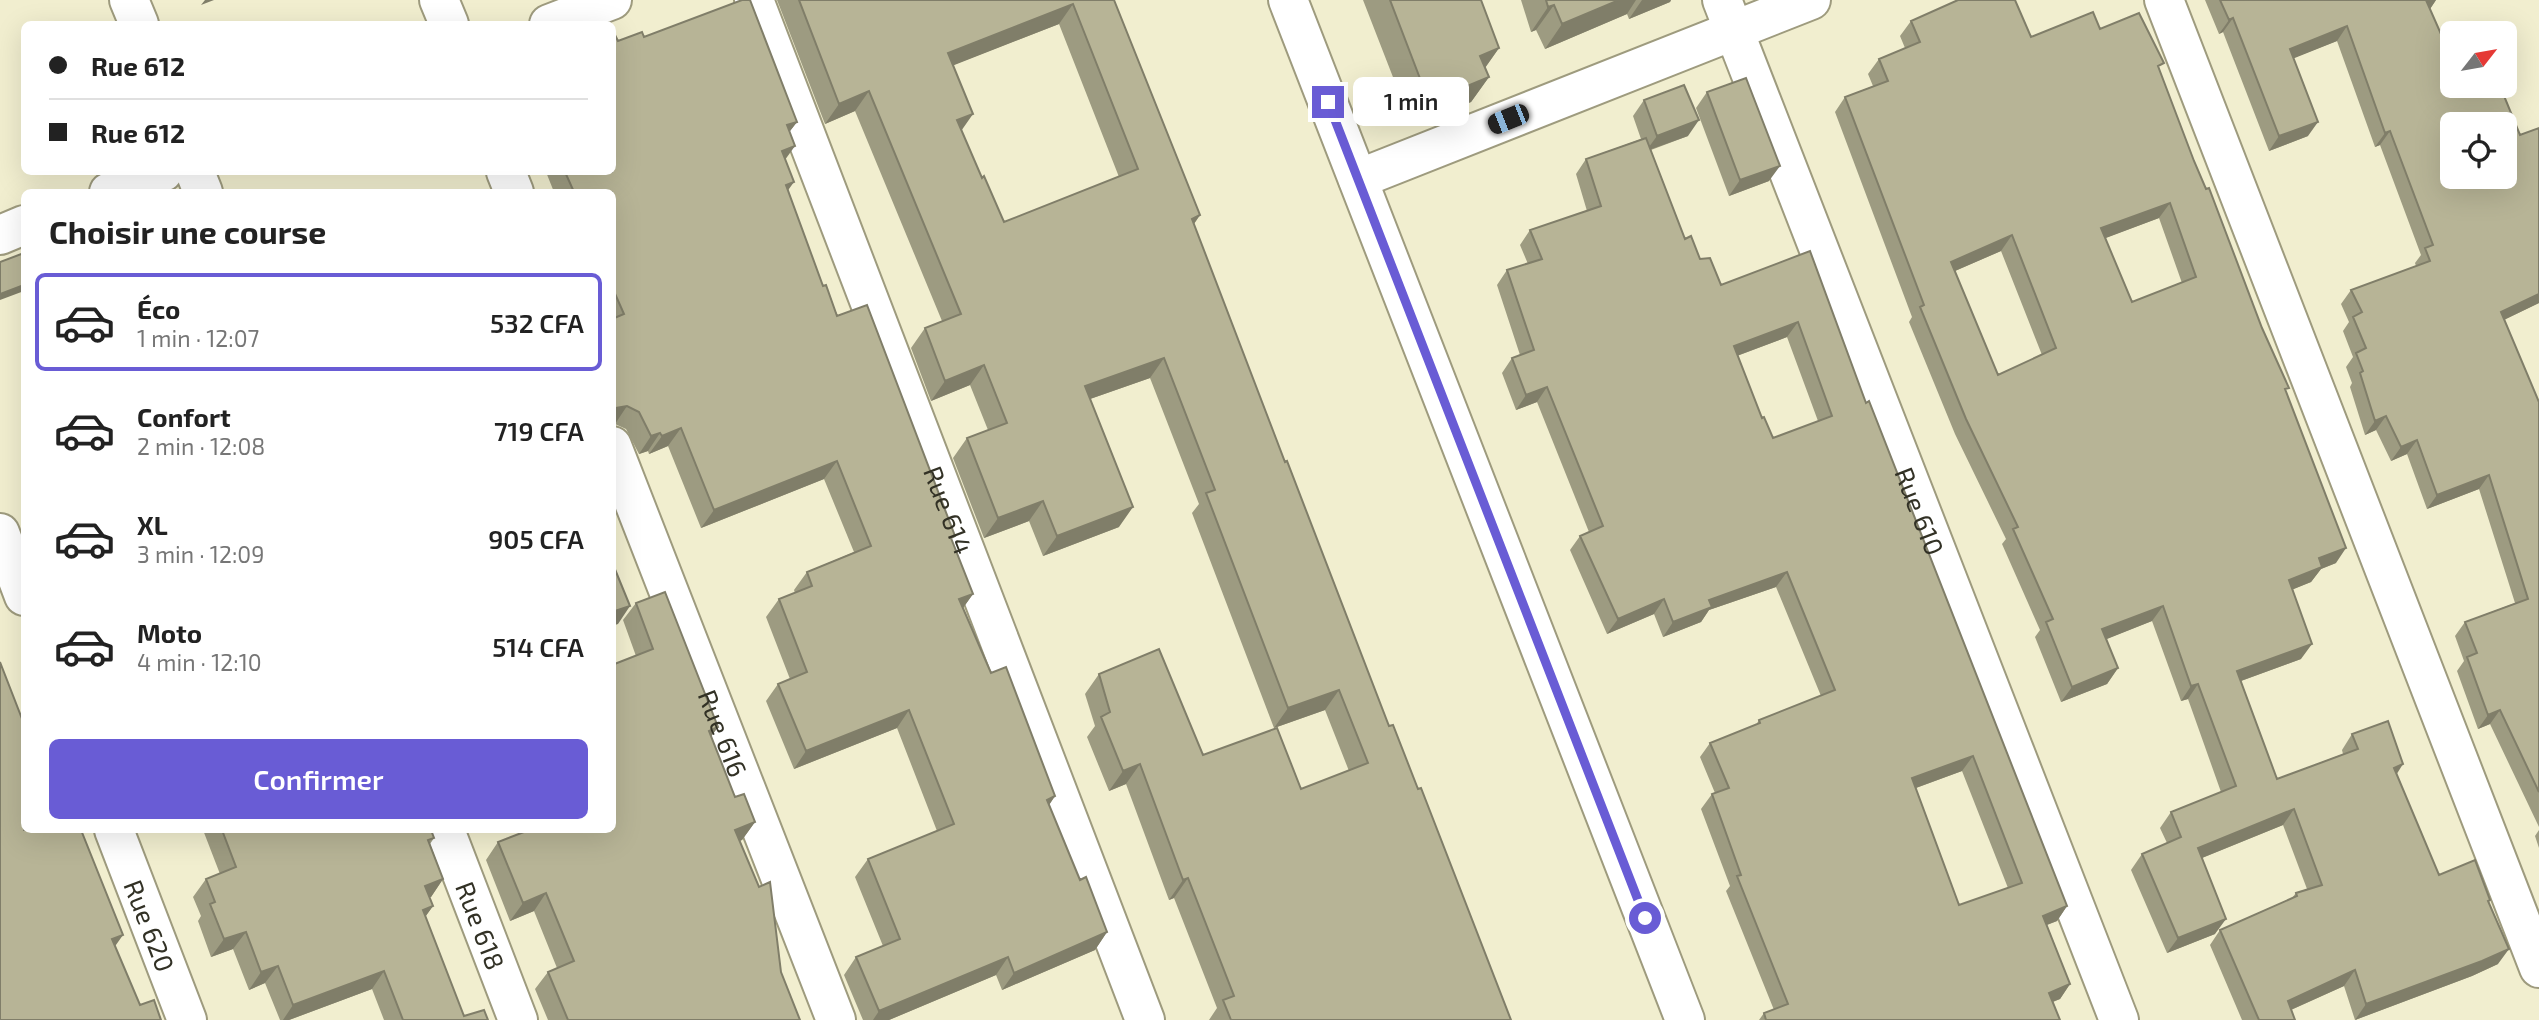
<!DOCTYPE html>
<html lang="fr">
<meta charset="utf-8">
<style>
:root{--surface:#fff;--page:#f2f2f2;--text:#222;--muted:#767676;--line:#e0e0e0;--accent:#695cd5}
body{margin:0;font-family:"Exo 2",sans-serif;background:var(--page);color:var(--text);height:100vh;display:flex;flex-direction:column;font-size:26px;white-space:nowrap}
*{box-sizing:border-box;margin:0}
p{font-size:23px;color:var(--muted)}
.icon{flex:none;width:38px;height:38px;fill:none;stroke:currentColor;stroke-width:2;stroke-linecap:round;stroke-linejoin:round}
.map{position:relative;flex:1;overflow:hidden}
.panel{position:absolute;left:21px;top:189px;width:595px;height:644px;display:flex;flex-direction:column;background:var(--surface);border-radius:10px;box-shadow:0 7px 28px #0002}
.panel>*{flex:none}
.guide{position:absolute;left:21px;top:21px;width:595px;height:154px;border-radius:10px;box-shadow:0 7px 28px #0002;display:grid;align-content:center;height:154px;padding:0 28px;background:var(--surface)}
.needle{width:46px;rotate:59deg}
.buttons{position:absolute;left:2440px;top:21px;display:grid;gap:14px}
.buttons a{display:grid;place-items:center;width:77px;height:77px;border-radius:10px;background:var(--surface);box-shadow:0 7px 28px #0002;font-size:35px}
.end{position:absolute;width:32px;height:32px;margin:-16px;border:9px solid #695cd5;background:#fff;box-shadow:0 0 0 4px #fff}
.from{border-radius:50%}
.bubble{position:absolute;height:49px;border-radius:10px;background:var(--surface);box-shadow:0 7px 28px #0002;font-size:23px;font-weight:600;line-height:49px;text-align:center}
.car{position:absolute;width:21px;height:42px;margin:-21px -10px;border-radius:9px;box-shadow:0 0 5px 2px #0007;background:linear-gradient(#222 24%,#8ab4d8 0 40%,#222 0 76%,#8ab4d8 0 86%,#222 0)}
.guide b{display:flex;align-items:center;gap:24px;height:66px;font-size:26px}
.guide b+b{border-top:2px solid var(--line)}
.guide i{width:18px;height:18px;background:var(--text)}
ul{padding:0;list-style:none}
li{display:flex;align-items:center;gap:21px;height:98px;margin:0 14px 10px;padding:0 14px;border:4px solid transparent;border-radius:10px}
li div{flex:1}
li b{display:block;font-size:26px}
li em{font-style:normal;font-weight:600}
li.active{border-color:var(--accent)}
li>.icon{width:63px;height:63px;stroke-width:1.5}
h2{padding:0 28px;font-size:32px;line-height:84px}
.cta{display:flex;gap:14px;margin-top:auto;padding:14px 28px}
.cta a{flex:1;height:80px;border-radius:10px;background:var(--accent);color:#fff;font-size:28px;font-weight:600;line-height:80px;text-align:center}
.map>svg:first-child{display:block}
</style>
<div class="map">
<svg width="2539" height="1020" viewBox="0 0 2539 1020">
<rect width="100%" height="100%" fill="#f1eecf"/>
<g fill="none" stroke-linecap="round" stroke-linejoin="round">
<g stroke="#9e9b7e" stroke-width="42">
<g id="minor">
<path d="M129 0 139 24"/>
<path d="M439 0 449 24"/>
<path id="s1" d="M754 0 1145 1020"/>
<path id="s2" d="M1722 0 2119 1020"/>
<path d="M2164 0 2539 968"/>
<path d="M549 24 612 0"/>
<path d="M195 172 203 192"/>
<path d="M506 172 514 192"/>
<path d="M1358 179 1811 0"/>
<path d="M109 192 163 172"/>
<path d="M0 235 24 225"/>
<path id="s3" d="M612 446 836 1020"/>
<path d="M0 533 24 596"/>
<path id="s4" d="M114 830 187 1020"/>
<path id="s5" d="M445 830 518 1020"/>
</g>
</g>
<g stroke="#9e9b7e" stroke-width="42">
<path id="tertiary" d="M1288 0 1685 1020"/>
</g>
<use href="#minor" stroke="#fff" stroke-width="38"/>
<use href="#tertiary" stroke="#fff" stroke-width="38"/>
</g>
<path fill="#9d9b81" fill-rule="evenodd" d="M777 0H1114L1200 215 1194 224 1285 462 1389 726 1511 1020H1209L1217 1008 1174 898 1169 900 1126 784 1109 791 1087 737 1095 726 1085 694 1099 674 1203 755 1301 789 1349 771 1325 710 1274 728 1192 513 1199 504 1150 378 1090 399 1119 527 1043 556 1029 521 984 538 953 458 967 438 988 430 970 385 931 401 911 348 925 328 942 321 855 111 825 124ZM1059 24 1119 177 1004 222 982 178 962 131 953 65Z
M1363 0H1481L1499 48 1485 68 1489 77 1471 102 1412 126Z
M1521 0H1671L1670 2 1629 19 1627 14 1545 49 1536 30 1531 32Z
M2205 0H2436L2430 9 2452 86 2520 135 2539 128V303L2504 320 2539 402V827L2490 724 2478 729 2457 671 2464 661 2455 636 2465 622 2515 603 2479 489 2427 509 2407 454 2391 461 2376 430 2365 435 2350 387 2352 383 2346 367 2353 357 2343 331 2349 322 2341 304 2351 290 2416 266 2415 263 2421 255 2380 145 2375 147 2337 41 2293 58 2308 136 2269 151 2223 32 2219 34Z
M1911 21 2031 37 2100 29 2159 69 2194 161 2286 391 2336 563 2321 569 2311 582 2293 589 2301 659 2241 681 2277 779 2343 754 2342 750 2352 734 2396 775 2439 875 2490 900 2489 903 2498 964 2472 976 2355 1020 2344 986 2291 1010 2295 1020H2242L2210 945 2220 930 2292 898 2296 893 2307 889 2283 825 2202 858 2215 934 2167 953 2131 870 2142 854 2167 843 2160 828 2171 812 2221 792 2188 699 2181 701 2152 621 2106 639 2118 668 2107 684 2061 702 2035 637 2040 630 2002 544 2006 539 1955 434 1909 322 1912 317 1835 112 1845 97 1873 86 1868 74 1879 59 1905 48 1900 36ZM2159 218 2182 283 2132 302 2105 238ZM2001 251 2042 355 1998 375 1955 271Z
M644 37 797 122 789 132 785 160 788 190 823 286 952 541 973 594 963 608 991 673 1055 796 1049 805 1080 880 1107 932 1095 950 1002 990 996 975 889 1020H863L844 975 856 957 883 946 855 877 868 859 937 831 897 728 794 769 766 701 778 684 790 679 766 617 779 599 795 593 794 590 807 572 854 552 824 479 701 528 668 446 649 454 648 451 639 454 626 429 615 424 612 425V192H554L546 172H612L618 41Z
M1707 92 1769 181 1729 196 1696 108Z
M1644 100 1688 136 1651 150 1685 239 1721 285 1810 251 1866 403 2067 906 2057 921 2047 925 2070 984 2060 999 2053 1002 2060 1020H1759L1764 1013 1774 1010 1726 891 1730 886 1701 809 1712 794 1715 793 1700 757 1710 743 1756 725 1759 720 1821 696 1776 587 1709 610 1701 622 1663 637 1654 614 1607 634 1570 550 1580 536 1589 532 1537 402 1516 410 1502 373 1512 358 1520 355 1497 285 1507 270 1528 264 1520 245 1530 230 1587 211 1576 174 1586 159 1641 139 1633 116ZM1787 337 1818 421 1773 438 1762 418 1737 356ZM1962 771 2008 888 1959 905 1916 788Z
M636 603 718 727 711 736 735 797 755 822 742 840 739 841 781 972 800 1020H548L535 989 548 972 557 968 534 911 510 921 486 860 498 842 612 830 636 656 623 620Z
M203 830H431L434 838 430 844 443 879 431 897H429L433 906 425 917 464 1016 488 1020H384L372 989 289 1020H280L265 983 249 990 233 949 211 957 198 921 201 916 193 897 206 879 220 874Z
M2539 830V848L2535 836Z"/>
<path fill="#807e69" d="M205 0H214L201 5Z
M1619 0H1636L1627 14 1545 49 1562 24Z
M1642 0H1671L1670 2 1629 19Z
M2426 0H2436L2430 9Z
M1073 4 1059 24 934 73 948 53Z
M1554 5 1536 30 1531 32 1548 7Z
M2233 18 2223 32 2219 34 2229 20Z
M2347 26 2337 41 2280 64 2290 49Z
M1499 48 1482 72 1480 56Z
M1489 77 1471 102 1412 126 1429 102Z
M869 91 855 111 825 124 839 104Z
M973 114 959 134 957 120Z
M1699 120 1688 136 1646 151 1657 136Z
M797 122 784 139 787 125Z
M2318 122 2308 136 2269 151 2279 136Z
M2390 131 2380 145 2375 147 2385 133Z
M795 146 782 164V151Z
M1780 166 1769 181 1729 196 1740 180Z
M794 182 781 200 786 185Z
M2170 203 2159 218 2090 244 2101 228Z
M1200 215 1186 235 1192 219Z
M2012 235 2001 251 1941 277 1951 262Z
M24 285V291L0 300V294Z
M2539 294V303L2491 326 2501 312Z
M1798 322 1787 337 1723 361 1734 346Z
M1164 358 1150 378 1070 406 1085 386Z
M984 365 970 385 931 401 945 381Z
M1547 387 1537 402 1516 410 1526 395Z
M627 406 615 424 612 425V411L616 408Z
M2386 416 2376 430 2365 435 2375 421Z
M681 428 668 446 649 454 662 436Z
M660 433 648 451 639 454 651 436Z
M2417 440 2407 454 2391 461 2401 447Z
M837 461 824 479 701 528 714 510Z
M2489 475 2479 489 2427 509 2437 495Z
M1043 501 1029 521 984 538 998 518Z
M1133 507 1119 527 1043 556 1057 536Z
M2346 548 2336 563 2321 569 2311 582 2279 595 2289 580 2319 558Z
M1787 572 1776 587 1709 610 1701 622 1663 637 1673 622 1709 600Z
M973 594 960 612 959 599Z
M1664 599 1654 614 1607 634 1618 619Z
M630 606 618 624 612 626V612Z
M2163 606 2152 621 2092 645 2102 629Z
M2312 644 2301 659 2227 686 2237 671Z
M2118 668 2107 684 2061 702 2072 687Z
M2198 684 2188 699 2181 701 2191 686Z
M1339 690 1325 710 1274 728 1288 708Z
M909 710 897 728 794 769 806 751Z
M2500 710 2490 724 2478 729 2488 715Z
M718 727 705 745 709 731Z
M1973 756 1962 771 1902 793 1912 778Z
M1140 764 1126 784 1109 791 1123 771Z
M2403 764 2393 780 2394 768Z
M1055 796 1043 814 1047 800Z
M2294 809 2283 825 2187 864 2198 848Z
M755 822 742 840 722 848 735 830Z
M1188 878 1174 898 1169 900 1183 880Z
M443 879 431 897 413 903 425 886Z
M546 893 534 911 510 921 523 903Z
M433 906 420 924 423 910Z
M2067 906 2057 921 2033 930 2043 916Z
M2226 919 2215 934 2167 953 2178 938Z
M246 932 233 949 211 957 224 939Z
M1107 932 1095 950 1002 990 1014 973Z
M123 935 111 952 112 939Z
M2509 949 2498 964 2472 976 2355 1020 2366 1004Z
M1008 957 996 975 889 1020H873L879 1011Z
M278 966 265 983 249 990 261 972Z
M2355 970 2344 986 2277 1016 2288 1001Z
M384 971 372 989 289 1020H283L293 1005Z
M2070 984 2060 999 2038 1007 2049 993Z"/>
<path fill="#b7b496" stroke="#807e69" stroke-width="2" fill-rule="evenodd" d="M742 0H750L797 122 787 125 795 146 782 151 794 182 786 185 823 286 826 285 837 316 867 305 955 536 951 538 973 594 959 599 991 673 1006 667 1055 796 1047 800 1080 880 1086 877 1107 932 1014 973 1008 957 879 1011 856 957 900 939 868 859 954 824 909 710 806 751 778 684 807 672 779 599 812 586 807 572 871 546 837 461 714 510 681 428 662 436 660 433 651 436 639 412 627 406 616 408 612 411V319L624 314 612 287V192H574L565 172H612V29L618 41 642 32 644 37Z
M799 0H1114L1200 215 1192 219 1285 462 1287 461 1389 726 1393 725 1418 789 1421 788 1511 1020H1231L1223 1000 1234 996 1188 878 1183 880 1140 764 1123 771 1101 717 1110 712 1099 674 1159 649 1203 755 1277 728 1301 789 1368 763 1339 690 1288 708 1206 493 1215 490 1164 358 1085 386 1133 507 1057 536 1043 501 998 518 967 438 1007 423 984 365 945 381 925 328 961 314 869 91 839 104ZM1073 4 1138 169 1004 222 984 176 982 178 957 120 973 114 948 53Z
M1390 0H1481L1499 48 1480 56 1489 77 1429 102Z
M1546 0H1619L1562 24 1554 5 1548 7Z
M1958 0H2015L2031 37 2093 12 2100 29 2139 13 2164 63 2158 66 2194 161 2206 189 2209 188 2262 328 2289 388 2285 389 2346 548 2319 558 2322 567 2289 580 2312 644 2237 671 2277 779 2358 749 2352 734 2388 721 2403 764 2394 768 2439 875 2475 860 2490 900 2488 901 2509 949 2482 961 2366 1004 2355 970 2288 1001 2295 1020H2259L2220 930 2297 896 2296 893 2322 885 2294 809 2198 848 2226 919 2178 938 2142 854 2181 837 2171 812 2236 786 2198 684 2191 686 2163 606 2102 629 2118 668 2072 687 2046 622 2053 619 2013 529 2018 527 1966 419 1920 307 1924 305 1845 97 1888 81 1879 59 1920 42 1911 21ZM2170 203 2196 277 2132 302 2101 228ZM2012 235 2056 348 1998 375 1951 262Z
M2220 0H2426L2452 59V86H2500L2520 135 2539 128V294L2501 312 2539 402V792L2500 710 2488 715 2467 657 2477 653 2465 622 2528 599 2489 475 2437 495 2417 440 2401 447 2386 416 2375 421 2360 373 2363 371 2356 353 2366 348 2353 317 2362 312 2351 290 2430 261 2425 248 2433 245 2390 131 2385 133 2347 26 2290 49 2318 122 2279 136 2233 18 2229 20ZM2452 124H2504V177H2452Z
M1746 78 1780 166 1740 180 1707 92Z
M1684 85 1699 120 1657 136 1644 100Z
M1646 138 1685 239 1691 236 1700 259 1710 258 1721 285 1810 251 1866 403 1869 401 2067 906 2043 916 2070 984 2049 993 2060 1020H1766L1764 1013 1788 1004 1737 876 1741 875 1712 794 1729 788 1710 743 1760 723 1759 720 1835 690 1787 572 1709 600 1712 607 1673 622 1664 599 1618 619 1580 536 1603 526 1547 387 1526 395 1512 358 1534 350 1507 270 1542 259 1530 230 1601 206 1586 159ZM1798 322 1832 416 1773 438 1764 417 1762 418 1734 346ZM1973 756 2022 883 1959 905 1912 778Z
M24 253V285L0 294V262Z
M612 562 630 606 612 612Z
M665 592 718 727 709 731 735 797 744 794 755 822 735 830 759 887 770 882 781 972 800 1020H568L548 972 574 961 546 893 523 903 498 842 529 830H612V665L653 649 636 603Z
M0 662 24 724V830H81L123 935 112 939 140 1005 154 1000 161 1020H0Z
M222 830H431L434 838 428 840 443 879 425 886 433 906 423 910 464 1016 484 1010 488 1020H403L384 971 293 1005 278 966 261 972 246 932 224 939 210 904 215 902 206 879 236 867Z"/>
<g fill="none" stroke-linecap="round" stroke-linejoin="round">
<path stroke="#695cd5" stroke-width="9" d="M1328 102 1645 918"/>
</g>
<g text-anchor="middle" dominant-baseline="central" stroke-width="7" stroke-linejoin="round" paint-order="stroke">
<g font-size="26" fill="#323125" stroke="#f1eecf">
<text stroke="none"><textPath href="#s1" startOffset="546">Rue 614</textPath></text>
<text stroke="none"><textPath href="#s2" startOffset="548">Rue 610</textPath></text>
<text stroke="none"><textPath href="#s3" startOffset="308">Rue 616</textPath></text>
<text stroke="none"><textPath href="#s4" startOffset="102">Rue 620</textPath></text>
<text stroke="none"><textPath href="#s5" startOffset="102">Rue 618</textPath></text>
</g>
</g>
</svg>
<div class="buttons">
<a><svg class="needle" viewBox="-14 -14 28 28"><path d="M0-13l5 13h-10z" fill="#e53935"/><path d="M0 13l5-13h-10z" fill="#767676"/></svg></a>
<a><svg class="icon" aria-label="locate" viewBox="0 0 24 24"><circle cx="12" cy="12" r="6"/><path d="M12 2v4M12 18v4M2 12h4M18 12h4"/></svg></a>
</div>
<i class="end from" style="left:1645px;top:918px"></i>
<i class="end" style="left:1328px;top:102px"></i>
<div class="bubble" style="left:1353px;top:77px;width:116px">1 min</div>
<i class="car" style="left:1508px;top:119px;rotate:248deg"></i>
<div class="guide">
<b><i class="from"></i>Rue 612</b>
<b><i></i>Rue 612</b>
</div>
<section class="panel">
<h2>Choisir une course</h2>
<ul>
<li class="active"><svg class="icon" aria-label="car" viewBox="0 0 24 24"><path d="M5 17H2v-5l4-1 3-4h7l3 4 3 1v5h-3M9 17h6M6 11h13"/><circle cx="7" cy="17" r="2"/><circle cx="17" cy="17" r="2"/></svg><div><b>Éco</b><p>1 min · 12:07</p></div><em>532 CFA</em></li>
<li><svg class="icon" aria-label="car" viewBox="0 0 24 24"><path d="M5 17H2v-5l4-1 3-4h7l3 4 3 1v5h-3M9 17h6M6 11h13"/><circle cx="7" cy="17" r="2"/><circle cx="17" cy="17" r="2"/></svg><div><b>Confort</b><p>2 min · 12:08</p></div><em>719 CFA</em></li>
<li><svg class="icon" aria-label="car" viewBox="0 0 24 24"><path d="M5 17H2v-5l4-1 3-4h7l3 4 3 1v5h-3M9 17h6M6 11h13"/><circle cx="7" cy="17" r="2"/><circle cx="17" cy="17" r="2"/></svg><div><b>XL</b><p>3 min · 12:09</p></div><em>905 CFA</em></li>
<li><svg class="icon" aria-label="car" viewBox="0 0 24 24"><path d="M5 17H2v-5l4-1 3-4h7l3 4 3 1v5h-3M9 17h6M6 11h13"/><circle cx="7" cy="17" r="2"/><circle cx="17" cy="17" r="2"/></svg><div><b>Moto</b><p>4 min · 12:10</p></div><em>514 CFA</em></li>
</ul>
<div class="cta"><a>Confirmer</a></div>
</section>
</div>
